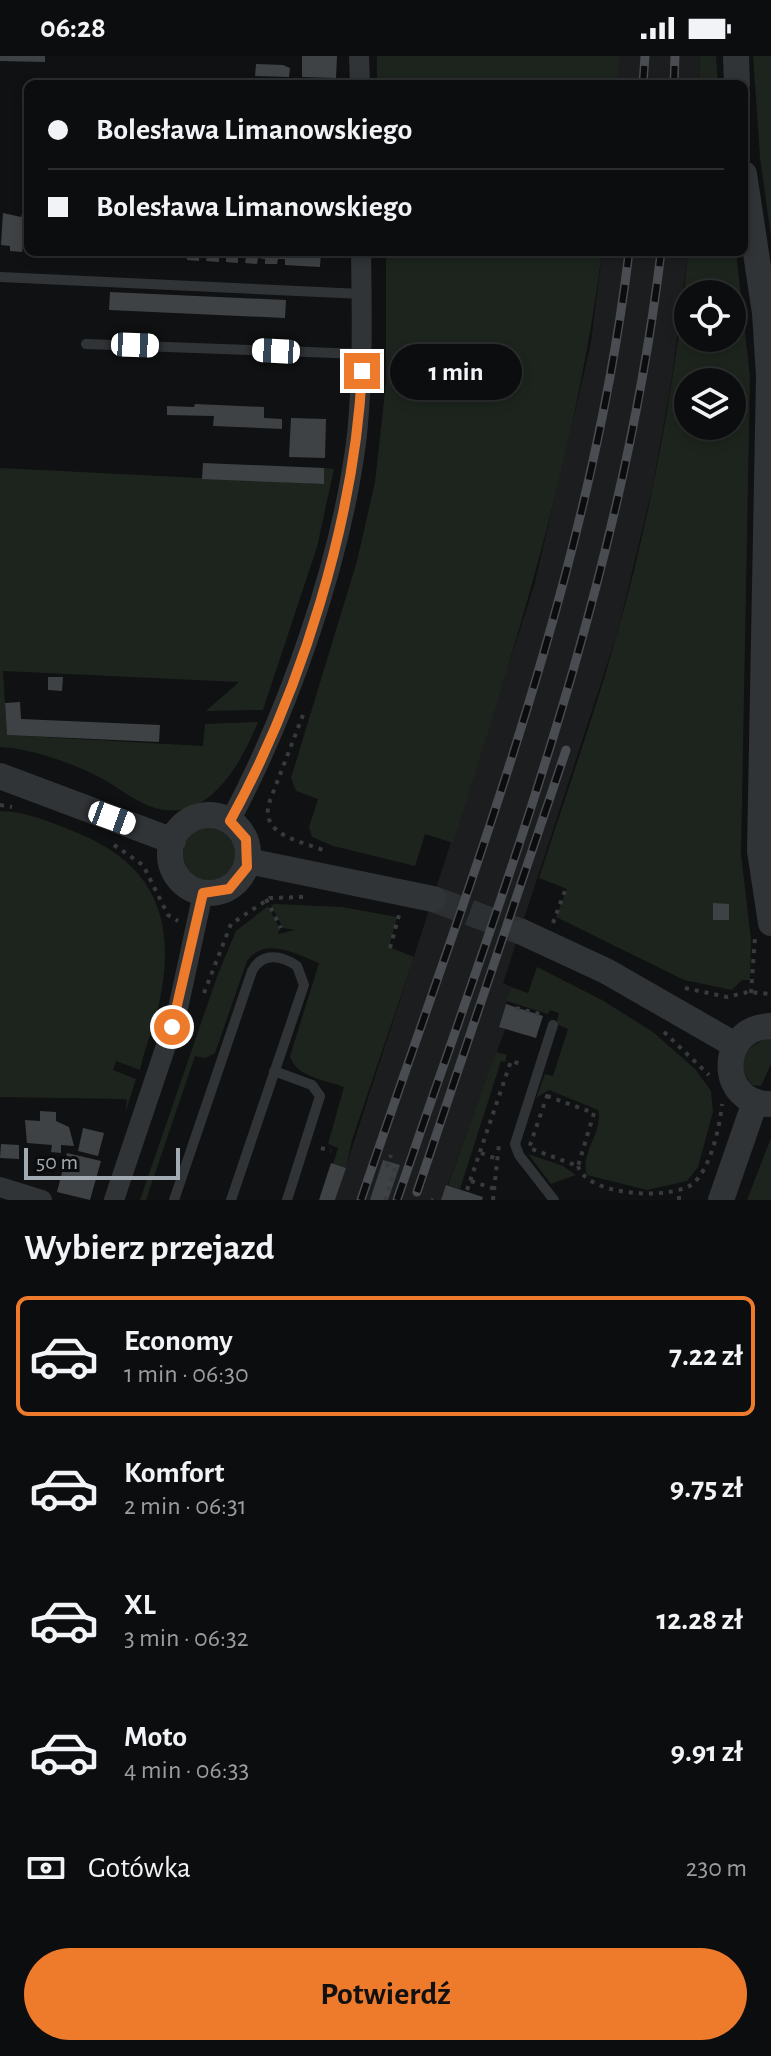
<!DOCTYPE html>
<html lang="pl">
<meta charset="utf-8">
<style>
:root{--surface:#0c0d0e;--page:#151617;--text:#f1f3f6;--muted:#9a9c9e;--line:#2c2d2e;--accent:#ee7a2c}
body{margin:0;font-family:"Alegreya Sans",sans-serif;background:var(--page);color:var(--text);height:100vh;display:flex;flex-direction:column;font-size:30px;white-space:nowrap}
*{box-sizing:border-box;margin:0}
p{font-size:26px;color:var(--muted)}
.icon{flex:none;width:44px;height:44px;fill:none;stroke:currentColor;stroke-width:2;stroke-linecap:round;stroke-linejoin:round}
.map{position:relative;height:1144px;overflow:hidden}
.sheet{display:flex;flex-direction:column;background:var(--surface);flex:1}
.sheet>*{flex:none}
.guide{position:absolute;left:24px;top:24px;width:724px;height:176px;border-radius:12px;box-shadow:0 4px 12px #0003,0 0 0 2px var(--line);display:grid;align-content:center;height:176px;padding:0 24px;background:var(--surface)}
.fabs{position:absolute;left:674px;top:224px;display:grid;gap:16px}
.fabs a{display:grid;place-items:center;width:72px;height:72px;border-radius:50%;background:var(--surface);box-shadow:0 4px 12px #0003,0 0 0 2px var(--line);font-size:40px}
.scale{position:absolute;left:24px;bottom:20px;width:156px;box-sizing:border-box;padding-left:8px;border:4px solid #a2abb2;border-top:0;font-size:22px;line-height:28px;white-space:nowrap;color:#a2abb2;-webkit-text-stroke:6px #0b0c0d;paint-order:stroke}
.end{position:absolute;width:36px;height:36px;margin:-18px;border:10px solid #ee7a2c;background:#fff;box-shadow:0 0 0 4px #fff}
.from{border-radius:50%}
.bubble{position:absolute;height:56px;border-radius:28px;background:var(--surface);box-shadow:0 4px 12px #0003,0 0 0 2px var(--line);font-size:26px;font-weight:700;line-height:56px;text-align:center}
.car{position:absolute;width:24px;height:48px;margin:-24px -12px;border-radius:10px;box-shadow:0 0 6px 2px #0007;background:linear-gradient(#fff 24%,#345 0 40%,#fff 0 76%,#345 0 86%,#fff 0)}
.guide b{display:flex;align-items:center;gap:28px;height:76px;font-size:30px}
.guide b+b{border-top:2px solid var(--line)}
.guide i{width:20px;height:20px;background:var(--text)}
ul{padding:0;list-style:none}
li{display:flex;align-items:center;gap:24px;height:120px;margin:0 16px 12px;padding:0 8px;border:4px solid transparent;border-radius:12px}
li div{flex:1}
li b{display:block;font-size:30px}
li em{font-style:normal;font-weight:700}
li.current{border-color:var(--accent)}
li>.icon{width:72px;height:72px;stroke-width:1.5}
h2{padding:0 24px;font-size:36px;line-height:96px}
.pay{display:flex;align-items:center;gap:20px;height:88px;padding:0 24px;font-size:30px}
.pay p{margin-inline-start:auto}
.cta{display:flex;gap:16px;margin-top:auto;padding:16px 24px}
.cta a{flex:1;height:92px;border-radius:48px;background:var(--accent);color:#111;font-size:32px;font-weight:700;line-height:92px;text-align:center}
.status{display:flex;justify-content:space-between;align-items:center;height:56px;padding:0 40px;background:var(--surface);direction:ltr}
.status svg{height:22px;fill:currentColor}
.map>svg:first-child{display:block}
</style>
<div class="status"><b>06:28</b><svg viewBox="0 0 49 12"><path d="M0 12V9h3v3zM5 12V6h3v6zM10 12V3h3v9zM15 12V0h3v12zM26 1h20v11H26zM47 4h2v5h-2z"/></svg></div>
<div class="map">
<svg width="771" height="1144" viewBox="0 0 771 1144">
<rect width="100%" height="100%" fill="#101112"/>
<path fill="#1c1d1f" d="M620 0H700L699 28H618Z
M602 196H688L671 329 652 434 617 578 503 927 511 931 499 970 505 973 503 979 442 1144H335L534 530 591 287Z"/>
<path fill="#1d241d" fill-rule="evenodd" d="M377 0H620L618 28H377Z
M700 0H716L718 28H699Z
M753 0H771V181L760 101Z
M386 196H602C576 400 515 592 453 787L425 778 415 810 333 790 312 781 309 771 318 743 296 735 291 722 357 505 375 426 386 327Z
M688 196H736L750 320 741 798 751 884 750 924H742L732 934 684 924 556 861 567 833 539 822C565 741 594 660 617 578 652 454 676 324 688 196ZM688 238H732V282H688ZM688 326H732V370H688Z
M0 412 323 428 324 412 334 413 317 491 263 654 206 655 239 626 3 615 7 679 203 690 205 668 258 666C240 710 206 772 149 750 128 741 110 725 89 716 62 704 30 693 0 691Z
M0 755C25 755 54 767 80 778 155 809 176 865 160 943 155 967 145 990 140 1014L116 1005 113 1014 136 1023 125 1058 127 1044 123 1043 0 1041Z
M183 798a27 27 0 1 1 54 0a27 27 0 1 1-54 0Z
M275 848 342 851 397 861 389 891 414 901 352 1084 346 1112 333 1108 338 1092 328 1088 344 1031C326 1024 295 1021 290 1000L319 907C296 898 265 880 247 905L215 997 205 1002 195 1000 146 1144H140L218 918 236 875 268 850 280 873 278 878 295 874 283 872 271 849Z
M537 911 602 944 653 976 696 1014 711 1035 713 1056 698 1111 687 1125 647 1134 587 1119C579 1097 604 1076 598 1054L549 1034 536 1042 545 1018 553 1020 568 973 556 968 559 957 550 954 548 958 506 945 511 931 528 937Z
M771 982V1008L761 1030 752 1029C733 1008 746 987 771 982Z
M496 996 507 999 505 1006 501 1005 460 1133 448 1129Z
M771 1082V1144H747Z
M528 1098 563 1110 576 1119 551 1128Z"/>
<path fill="#3f4245" d="M0 0H45V6L0 5Z
M302 0H337L336 22 302 21Z
M256 8 283 9 290 12 289 21 255 20Z
M3 157 21 161 22 158H28V191L23 190 22 196 10 195V190L1 189Z
M187 196H321L320 211 285 209V203H278L277 208H265V203L258 202 257 208 245 207 246 201H238V207L226 206V200H219V206L206 205 207 200 199 199V205L187 204Z
M110 236 286 244 285 262 109 254Z
M195 348 264 351V362L282 363V373L213 370 214 360 167 359V350L194 351Z
M291 362 326 363 325 402 289 401Z
M203 407 324 412V428L202 423Z
M48 621H63L62 635 48 634Z
M20 646 21 663 160 669 159 686 7 679 5 647Z
M713 847 729 848V864H713Z
M506 948 543 960 536 982 499 971Z
M40 1055 56 1056V1065L69 1071 74 1090 61 1089V1097L51 1096 52 1089 27 1087 25 1064 40 1065Z
M83 1072 104 1077 98 1100 78 1095Z
M1 1088 19 1089V1103L0 1102Z
M67 1097 101 1105 90 1144 57 1136Z
M383 1104 400 1109 388 1144H370Z
M331 1107 346 1112 335 1144H319Z
M446 1129 483 1141 482 1144H441Z"/>
<g fill="none" stroke-linecap="round" stroke-linejoin="round">
<path stroke="#2d3032" stroke-width="26" stroke-dasharray="26 13" stroke-linecap="butt" d="M433 843 522 876"/>
<path stroke="#383b3e" stroke-width="4" stroke-dasharray="4 6" stroke-linecap="butt" d="M303 659 269 747C260 780 302 785 325 795
M0 749 12 751
M114 789 143 809 168 859 178 865
M266 843 281 872
M553 867 566 832
M390 892 399 859
M685 932 727 941 748 936 771 938
M204 937 231 868 270 842 303 841
M751 937 755 881
M516 952 543 959
M664 976 709 1019
M547 1040 594 1057 578 1110 529 1092Z
M321 1092 331 1095
M481 1097 497 1103
M578 1110C587 1140 668 1144 691 1129 710 1116 720 1070 722 1048
M471 1125 495 1133
M467 1134 511 1005 524 1009
M385 1144 395 1114 387 1111 391 1099
M432 1144 433 1143
M493 1144 499 1088
M679 1144V1135"/>
<path stroke="#313437" stroke-width="10" d="M0 221 362 238
M86 288 362 298
M553 969 515 1088 519 1099 554 1144
M274 1015 312 1029 320 1040 287 1144
M174 1144 252 915C262 896 281 899 297 910L304 929 231 1144"/>
<path stroke="#313437" stroke-width="20" d="M359 0 360 28
M230 765C289 654 342 504 357 379 363 318 362 257 361 196
M0 1131 42 1144
M114 1144 177 957 203 837"/>
<path stroke="#313437" stroke-width="26" d="M736 0 737 28
M744 118 765 257 769 320 760 795 771 867
M0 720 173 785
M170 798a39 39 0 1 1 78 0a39 39 0 1 1-78 0Z
M248 805 433 843
M522 876 606 915 735 989
M771 970C717 971 717 1049 771 1048
M721 1144 755 1046"/>
<g stroke="#494c50" stroke-width="9">
<path id="rail" d="M643 28 645 0
M674 28 675 0
M417 1136 566 694
M361 1144C466 834 590 523 629 196
M397 1144C504 831 622 527 661 196"/>
</g>
<use href="#rail" stroke="#0b0c0d" stroke-width="6" stroke-dasharray="18" stroke-linecap="butt"/>
</g>
<g fill="none" stroke-linecap="round" stroke-linejoin="round">
<path stroke="#ee7a2c" stroke-width="10" d="M172 971 203 837 229 833 247 811 246 783 230 765C301 636 355 463 362 315"/>
</g>
</svg>
<div class="fabs">
<a><svg class="icon" aria-label="locate" viewBox="0 0 24 24"><circle cx="12" cy="12" r="6"/><path d="M12 2v4M12 18v4M2 12h4M18 12h4"/></svg></a>
<a><svg class="icon" aria-label="layers" viewBox="0 0 24 24"><path d="M12 4l9 5-9 5-9-5zM3 14l9 5 9-5"/></svg></a>
</div>
<div class="scale">50 m</div>
<i class="end from" style="left:172px;top:971px"></i>
<i class="end" style="left:362px;top:315px"></i>
<div class="bubble" style="left:390px;top:288px;width:132px">1 min</div>
<i class="car" style="left:135px;top:289px;rotate:92deg"></i>
<i class="car" style="left:276px;top:295px;rotate:273deg"></i>
<i class="car" style="left:112px;top:762px;rotate:110deg"></i>
<div class="guide">
<b><i class="from"></i>Bolesława Limanowskiego</b>
<b><i></i>Bolesława Limanowskiego</b>
</div>
</div>
<section class="sheet">
<h2>Wybierz przejazd</h2>
<ul>
<li class="current"><svg class="icon" aria-label="car" viewBox="0 0 24 24"><path d="M5 17H2v-5l4-1 3-4h7l3 4 3 1v5h-3M9 17h6M6 11h13"/><circle cx="7" cy="17" r="2"/><circle cx="17" cy="17" r="2"/></svg><div><b>Economy</b><p>1 min · 06:30</p></div><em>7.22 zł</em></li>
<li><svg class="icon" aria-label="car" viewBox="0 0 24 24"><path d="M5 17H2v-5l4-1 3-4h7l3 4 3 1v5h-3M9 17h6M6 11h13"/><circle cx="7" cy="17" r="2"/><circle cx="17" cy="17" r="2"/></svg><div><b>Komfort</b><p>2 min · 06:31</p></div><em>9.75 zł</em></li>
<li><svg class="icon" aria-label="car" viewBox="0 0 24 24"><path d="M5 17H2v-5l4-1 3-4h7l3 4 3 1v5h-3M9 17h6M6 11h13"/><circle cx="7" cy="17" r="2"/><circle cx="17" cy="17" r="2"/></svg><div><b>XL</b><p>3 min · 06:32</p></div><em>12.28 zł</em></li>
<li><svg class="icon" aria-label="car" viewBox="0 0 24 24"><path d="M5 17H2v-5l4-1 3-4h7l3 4 3 1v5h-3M9 17h6M6 11h13"/><circle cx="7" cy="17" r="2"/><circle cx="17" cy="17" r="2"/></svg><div><b>Moto</b><p>4 min · 06:33</p></div><em>9.91 zł</em></li>
</ul>
<div class="pay"><svg class="icon" aria-label="cash" viewBox="0 0 24 24"><path d="M3 7h18v10H3z"/><circle cx="12" cy="12" r="2"/></svg>Gotówka<p>230 m</p></div>
<div class="cta"><a>Potwierdź</a></div>
</section>
